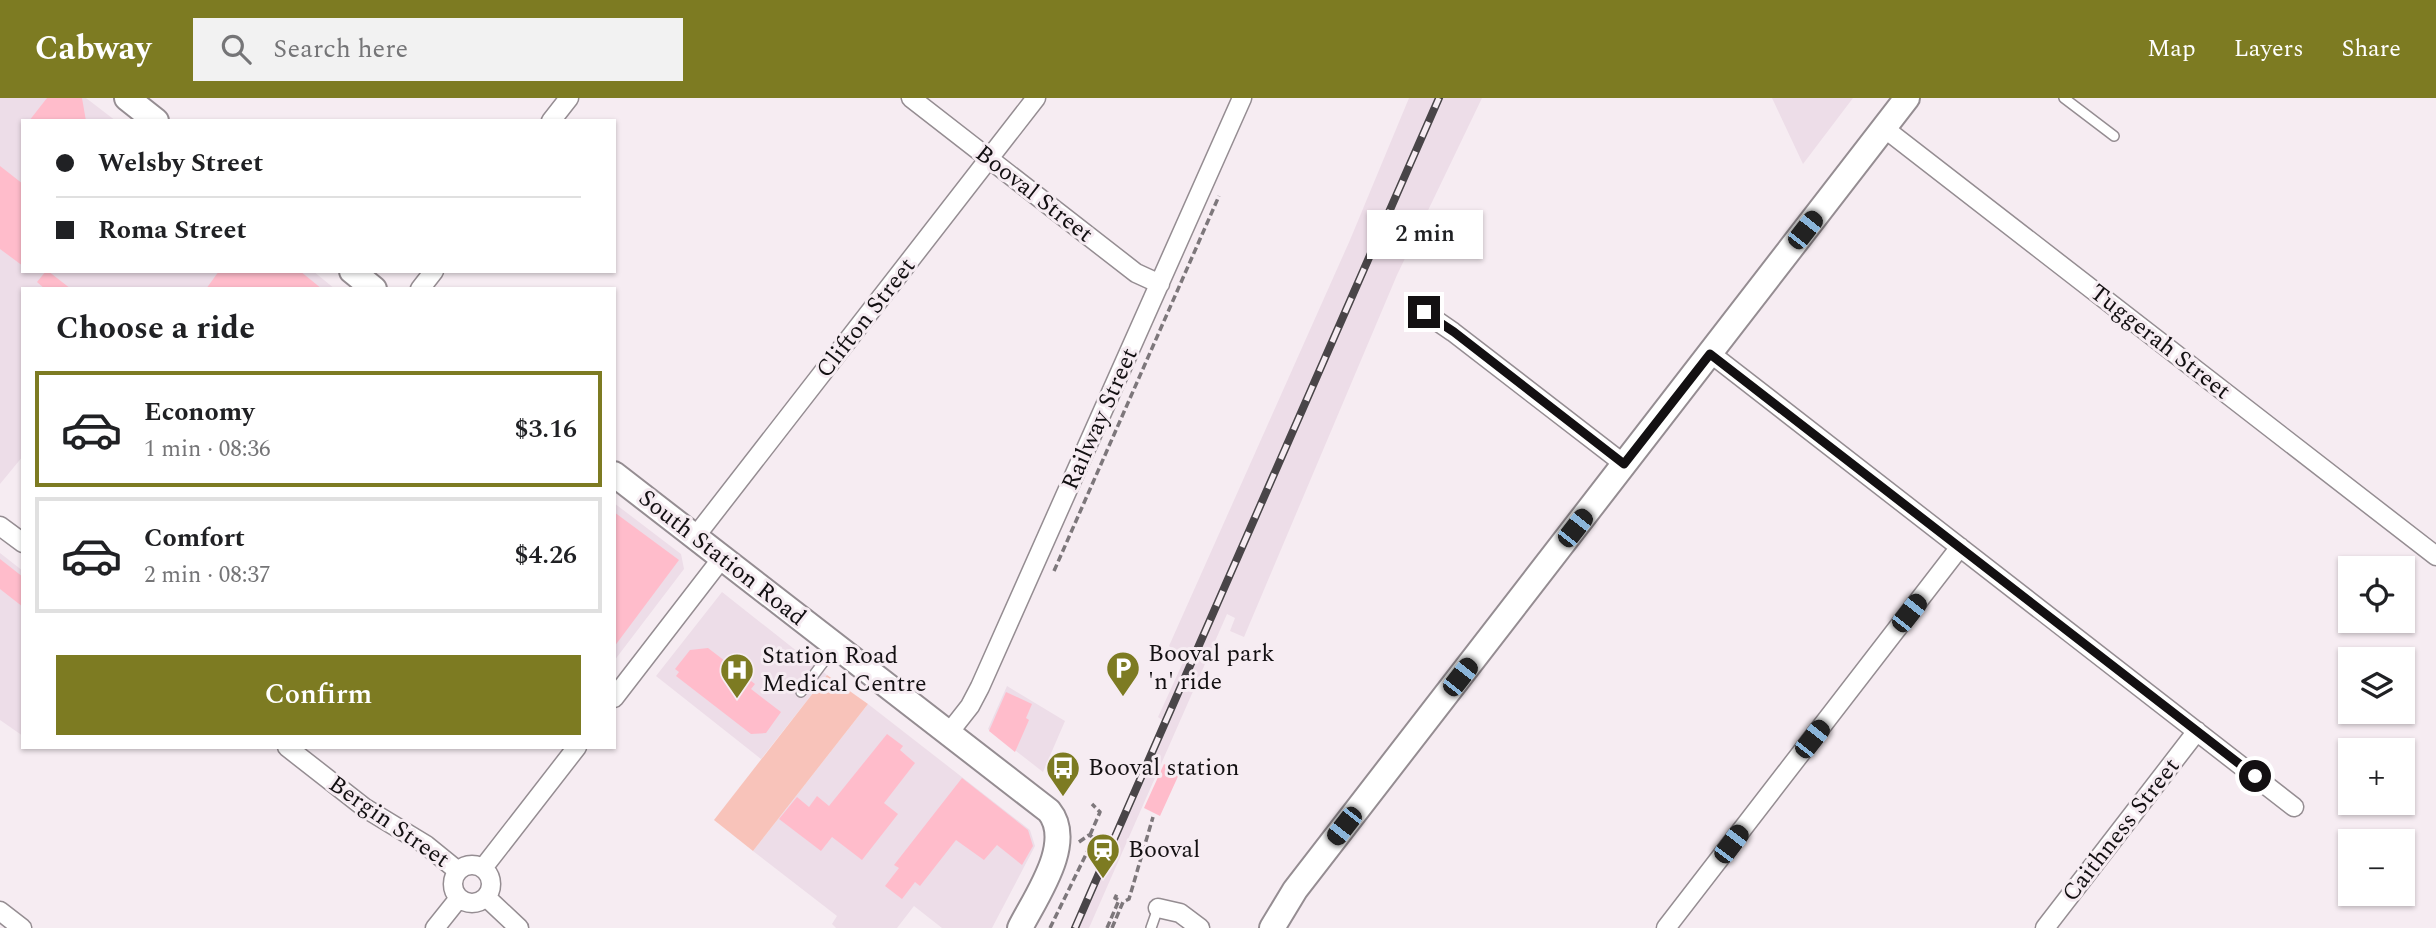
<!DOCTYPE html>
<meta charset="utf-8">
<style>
:root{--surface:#fff;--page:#f2f2f2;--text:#202124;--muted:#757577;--line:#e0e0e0;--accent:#7d7b22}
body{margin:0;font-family:Spectral,serif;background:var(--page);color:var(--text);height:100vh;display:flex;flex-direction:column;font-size:26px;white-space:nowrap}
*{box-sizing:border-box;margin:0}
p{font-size:23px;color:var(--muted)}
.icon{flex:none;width:38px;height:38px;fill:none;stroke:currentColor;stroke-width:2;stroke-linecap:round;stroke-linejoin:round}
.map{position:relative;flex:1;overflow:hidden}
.details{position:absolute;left:21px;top:189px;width:595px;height:462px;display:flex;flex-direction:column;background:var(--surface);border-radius:0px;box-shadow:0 2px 5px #0004}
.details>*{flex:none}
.guide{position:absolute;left:21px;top:21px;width:595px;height:154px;border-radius:0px;box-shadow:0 2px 5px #0004;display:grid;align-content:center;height:154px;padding:0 35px;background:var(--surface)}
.controls{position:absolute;left:2338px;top:458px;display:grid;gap:14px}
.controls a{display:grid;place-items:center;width:77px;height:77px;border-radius:0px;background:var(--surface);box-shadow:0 2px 5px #0004;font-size:35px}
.end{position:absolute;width:32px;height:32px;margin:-16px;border:9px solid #131012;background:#fff;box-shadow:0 0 0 4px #fff}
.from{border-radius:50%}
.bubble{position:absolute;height:49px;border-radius:0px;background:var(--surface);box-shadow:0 2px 5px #0004;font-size:23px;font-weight:600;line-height:49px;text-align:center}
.car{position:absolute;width:21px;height:42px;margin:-21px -10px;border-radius:9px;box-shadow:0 0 5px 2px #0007;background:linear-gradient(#222 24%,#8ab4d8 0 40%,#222 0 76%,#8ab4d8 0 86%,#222 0)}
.guide b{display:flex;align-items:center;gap:24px;height:66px;font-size:26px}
.guide b+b{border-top:2px solid var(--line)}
.guide i{width:18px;height:18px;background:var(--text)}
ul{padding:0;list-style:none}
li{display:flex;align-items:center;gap:21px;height:116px;margin:0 14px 10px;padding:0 21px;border:4px solid var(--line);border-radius:0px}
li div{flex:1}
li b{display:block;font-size:26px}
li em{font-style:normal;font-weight:600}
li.current{border-color:var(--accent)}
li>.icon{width:63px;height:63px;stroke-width:1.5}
h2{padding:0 35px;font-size:32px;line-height:84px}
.action{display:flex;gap:14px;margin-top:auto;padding:14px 35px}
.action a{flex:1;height:80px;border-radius:0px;background:var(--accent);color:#fff;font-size:28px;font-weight:600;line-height:80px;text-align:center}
header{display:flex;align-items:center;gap:42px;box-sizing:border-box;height:98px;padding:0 35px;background:var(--accent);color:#fff}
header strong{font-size:33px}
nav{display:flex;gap:38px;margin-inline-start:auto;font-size:24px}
.search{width:490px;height:63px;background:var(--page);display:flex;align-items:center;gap:18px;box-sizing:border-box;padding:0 24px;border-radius:0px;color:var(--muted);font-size:26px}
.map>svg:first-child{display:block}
</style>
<header>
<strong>Cabway</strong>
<div class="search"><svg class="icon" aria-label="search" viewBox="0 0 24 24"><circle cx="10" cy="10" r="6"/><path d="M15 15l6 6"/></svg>Search here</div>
<nav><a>Map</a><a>Layers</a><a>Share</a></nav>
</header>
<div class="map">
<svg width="2436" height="830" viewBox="0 0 2436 830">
<rect width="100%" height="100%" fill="#f6ecf2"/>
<path fill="#eddde8" d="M0 0H86L116 23H23V173H313L335 191H23V358L0 386Z
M1409 0H1482L1397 177 1244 539 1230 533 1235 520 1227 516 1089 830H1071L1162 622 1158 619 1185 560 1169 548 1350 142Z
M1772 0H1853L1803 66Z
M614 405 681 456 684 471 614 563Z
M0 455 23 473V638L0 622Z
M722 494 827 577 761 661 656 578Z
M1007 588 1065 623 1043 674 988 631Z
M868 606 1030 732 1035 748 992 830H942L914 808 897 830H836L832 826 837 818 753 753Z"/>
<path fill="#f8c3ba" d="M827 577 868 606 753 753 714 722Z"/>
<path fill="#ffbccb" d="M47 0H82L86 23H29Z
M0 68 23 86V168L0 151Z
M46 173H48L71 191H45L37 184Z
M219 173H300L322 191H206Z
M614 414 679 462 614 549Z
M0 461 23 479V509L0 491Z
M708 550 755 586 751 591 781 614 766 635 751 636 676 578 679 574 675 571 690 552Z
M1006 594 1032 606 1026 620 1029 622 1015 654 989 633Z
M887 636 903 648 900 652 915 665 884 705 898 716 862 762 832 739 821 753 779 721 797 699 809 709 817 698 829 708Z
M1164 666 1180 674 1160 718 1144 710Z
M962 680 1028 732 1033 748 1022 767 997 747 984 762 956 742 920 788 915 784 902 801 885 788 899 770 894 767Z"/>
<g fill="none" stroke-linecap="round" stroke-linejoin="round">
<g stroke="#958d92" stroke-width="12">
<path id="lane" d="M2064 0 2114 38
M801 594 834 550
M1151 830 1158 810"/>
</g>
<g stroke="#958d92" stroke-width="21">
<path id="street" d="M911 0 1136 175 1160 186
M551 23 569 0
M1884 30 2436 458
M420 191 434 173
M1424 214 1453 234 1624 366
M1710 255 2294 709
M0 428 23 445
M695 439 1036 0
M614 600 722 460
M948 636 970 608 980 589 1242 0
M287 649 365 710 426 747 458 773
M453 786a19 19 0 1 1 38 0a19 19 0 1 1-38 0Z
M483 770 577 649
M486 799 519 830
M1158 810 1180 815 1200 830
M0 813 22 830
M435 830 459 800
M1666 830 1960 449
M2045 830 2197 633"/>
</g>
<g stroke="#958d92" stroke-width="28">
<path id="secondary" d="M127 0 156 23
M352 173 374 191
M614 376 1049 713C1075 745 1035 800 1020 830
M1272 830 1295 792 1907 0"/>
</g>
<path stroke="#7d777b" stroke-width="3.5" stroke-dasharray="7 3.5" stroke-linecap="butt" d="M1054 473 1219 98
M1090 737 1100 714 1092 706
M1079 744 1089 737 1094 740
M1050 830 1094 740
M1107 830 1119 802 1115 800 1117 796
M1112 830 1123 804 1129 801 1153 719"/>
<use href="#lane" stroke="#fff" stroke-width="9"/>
<use href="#street" stroke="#fff" stroke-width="18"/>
<use href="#secondary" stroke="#fff" stroke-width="24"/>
<g stroke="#494548" stroke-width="8">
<path id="rail" d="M1075 830 1439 0"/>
</g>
<use href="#rail" stroke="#f6ecf2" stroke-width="5" stroke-dasharray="16" stroke-linecap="butt"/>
</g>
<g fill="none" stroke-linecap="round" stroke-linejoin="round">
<path stroke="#131012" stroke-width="9" d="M1424 214 1454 234 1624 366 1710 256 2255 678"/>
</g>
<defs>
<g id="parking-pin" transform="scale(1.75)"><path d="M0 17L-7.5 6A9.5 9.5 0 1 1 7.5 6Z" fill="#7d7b22" stroke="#f6ecf2"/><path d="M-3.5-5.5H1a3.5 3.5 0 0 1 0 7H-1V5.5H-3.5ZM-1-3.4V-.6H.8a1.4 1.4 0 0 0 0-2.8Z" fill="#fff"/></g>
<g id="hospital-pin" transform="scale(1.75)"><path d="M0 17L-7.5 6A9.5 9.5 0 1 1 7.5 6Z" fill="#7d7b22" stroke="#f6ecf2"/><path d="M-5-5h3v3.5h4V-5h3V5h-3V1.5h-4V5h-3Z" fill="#fff"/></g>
<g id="bus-pin" transform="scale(1.75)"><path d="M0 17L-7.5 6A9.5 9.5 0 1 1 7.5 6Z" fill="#7d7b22" stroke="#f6ecf2"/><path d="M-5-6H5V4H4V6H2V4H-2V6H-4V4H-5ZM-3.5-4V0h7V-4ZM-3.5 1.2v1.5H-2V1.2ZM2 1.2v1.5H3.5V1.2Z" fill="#fff"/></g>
<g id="station-pin" transform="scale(1.75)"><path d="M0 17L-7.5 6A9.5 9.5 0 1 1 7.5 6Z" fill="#7d7b22" stroke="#f6ecf2"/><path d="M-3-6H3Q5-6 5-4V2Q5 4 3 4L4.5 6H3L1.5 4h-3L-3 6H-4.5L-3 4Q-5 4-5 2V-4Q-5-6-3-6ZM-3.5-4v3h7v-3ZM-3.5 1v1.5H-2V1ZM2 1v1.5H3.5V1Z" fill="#fff"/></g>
</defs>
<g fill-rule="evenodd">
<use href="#parking-pin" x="1123" y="570"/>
<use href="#hospital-pin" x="737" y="572"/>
<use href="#bus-pin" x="1063" y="670"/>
<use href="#station-pin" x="1103" y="752"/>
</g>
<g text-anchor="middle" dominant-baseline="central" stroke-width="6" stroke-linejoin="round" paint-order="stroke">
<g font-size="24" fill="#131012" stroke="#f6ecf2">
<text transform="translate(1034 96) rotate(38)">Booval Street</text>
<text transform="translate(866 220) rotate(-52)">Clifton Street</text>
<text transform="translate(2160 244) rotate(38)">Tuggerah Street</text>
<text transform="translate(1100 321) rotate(-66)">Railway Street</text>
<text transform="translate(722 460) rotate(38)">South Station Road</text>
<text transform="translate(389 724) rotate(35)">Bergin Street</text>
<text transform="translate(2121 732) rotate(-52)">Caithness Street</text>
</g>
<g font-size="24" fill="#131012" stroke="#f6ecf2" text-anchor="start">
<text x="1148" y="556">Booval park<tspan x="1148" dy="28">'n' ride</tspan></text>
<text x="762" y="558">Station Road<tspan x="762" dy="28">Medical Centre</tspan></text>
<text x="1088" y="670">Booval station</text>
<text x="1128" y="752">Booval</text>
</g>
</g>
</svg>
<div class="controls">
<a><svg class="icon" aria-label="locate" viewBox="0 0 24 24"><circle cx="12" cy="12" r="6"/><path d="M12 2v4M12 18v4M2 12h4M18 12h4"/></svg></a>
<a><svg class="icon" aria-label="layers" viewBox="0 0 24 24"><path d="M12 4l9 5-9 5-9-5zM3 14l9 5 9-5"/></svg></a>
<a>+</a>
<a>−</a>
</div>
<i class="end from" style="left:2255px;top:678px"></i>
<i class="end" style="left:1424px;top:214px"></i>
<div class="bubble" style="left:1367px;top:112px;width:116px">2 min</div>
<i class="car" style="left:1805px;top:132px;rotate:38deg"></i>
<i class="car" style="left:1575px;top:430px;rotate:38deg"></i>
<i class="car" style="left:1909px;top:515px;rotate:38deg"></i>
<i class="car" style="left:1460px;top:579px;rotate:38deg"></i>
<i class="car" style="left:1812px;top:641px;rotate:38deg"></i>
<i class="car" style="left:1344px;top:728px;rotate:218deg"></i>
<i class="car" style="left:1731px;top:746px;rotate:37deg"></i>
<div class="guide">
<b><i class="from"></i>Welsby Street</b>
<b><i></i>Roma Street</b>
</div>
<section class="details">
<h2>Choose a ride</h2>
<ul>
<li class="current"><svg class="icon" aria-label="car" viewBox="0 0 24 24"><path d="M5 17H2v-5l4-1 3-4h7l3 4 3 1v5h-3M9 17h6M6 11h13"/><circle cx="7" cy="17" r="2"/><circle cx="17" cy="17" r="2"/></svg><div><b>Economy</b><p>1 min · 08:36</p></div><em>$3.16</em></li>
<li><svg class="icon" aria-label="car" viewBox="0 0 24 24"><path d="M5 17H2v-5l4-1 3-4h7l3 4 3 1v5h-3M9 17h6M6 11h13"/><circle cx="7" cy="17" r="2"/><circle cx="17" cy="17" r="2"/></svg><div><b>Comfort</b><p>2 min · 08:37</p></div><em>$4.26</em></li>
</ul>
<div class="action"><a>Confirm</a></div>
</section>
</div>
